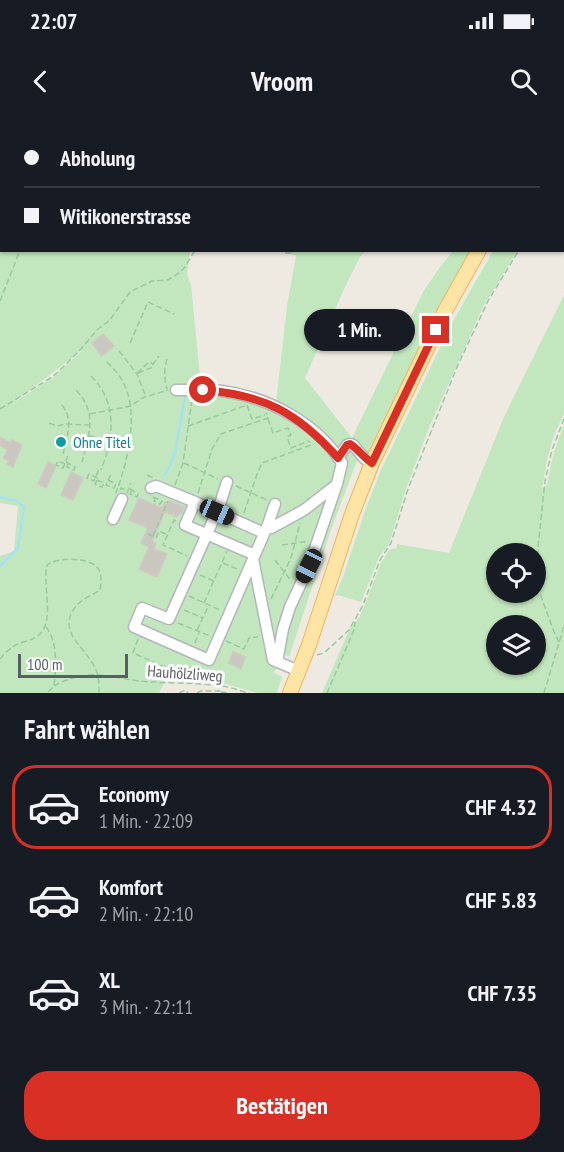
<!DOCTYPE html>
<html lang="de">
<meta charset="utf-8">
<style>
:root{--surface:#171b24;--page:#242831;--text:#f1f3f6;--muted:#9ea1a6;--line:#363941;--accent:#d93025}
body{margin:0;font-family:"PT Sans Narrow",sans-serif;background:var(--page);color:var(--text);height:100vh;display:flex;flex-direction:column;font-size:22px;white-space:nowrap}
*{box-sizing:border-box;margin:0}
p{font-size:20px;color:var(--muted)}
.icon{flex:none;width:33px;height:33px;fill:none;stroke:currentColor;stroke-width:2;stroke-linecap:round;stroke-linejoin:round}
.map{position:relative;height:573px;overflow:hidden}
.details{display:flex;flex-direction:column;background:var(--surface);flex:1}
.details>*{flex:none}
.guide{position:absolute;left:0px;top:0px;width:564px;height:132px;box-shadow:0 2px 4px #0004;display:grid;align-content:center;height:132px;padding:0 24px;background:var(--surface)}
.buttons{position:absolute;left:486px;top:423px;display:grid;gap:12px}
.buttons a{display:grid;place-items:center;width:60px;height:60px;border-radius:50%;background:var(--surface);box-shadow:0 2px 4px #0004;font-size:30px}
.scale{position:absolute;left:18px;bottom:15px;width:110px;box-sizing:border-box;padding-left:6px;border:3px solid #5a5f63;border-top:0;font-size:16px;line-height:21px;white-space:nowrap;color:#5a5f63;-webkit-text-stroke:4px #fff;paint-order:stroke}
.end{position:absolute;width:27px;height:27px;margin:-14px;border:8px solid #d93025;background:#fff;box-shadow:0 0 0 3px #fff}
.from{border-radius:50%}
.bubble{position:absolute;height:42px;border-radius:21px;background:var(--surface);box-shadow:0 2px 4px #0004;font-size:20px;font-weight:800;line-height:42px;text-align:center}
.car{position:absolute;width:18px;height:36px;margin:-18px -9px;border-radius:8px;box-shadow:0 0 4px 2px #0007;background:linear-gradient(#222 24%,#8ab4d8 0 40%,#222 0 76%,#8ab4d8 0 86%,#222 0)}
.guide b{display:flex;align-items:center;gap:21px;height:57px;font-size:22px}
.guide b+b{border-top:2px solid var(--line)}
.guide i{width:15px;height:15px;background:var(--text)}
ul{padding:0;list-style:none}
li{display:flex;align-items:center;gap:18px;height:84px;margin:0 12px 9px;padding:0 12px;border:3px solid transparent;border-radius:24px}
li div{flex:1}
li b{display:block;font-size:22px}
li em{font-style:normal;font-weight:800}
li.active{border-color:var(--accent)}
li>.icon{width:54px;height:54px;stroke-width:1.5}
h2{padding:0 24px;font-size:27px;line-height:72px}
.button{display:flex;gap:12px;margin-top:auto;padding:12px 24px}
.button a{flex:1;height:69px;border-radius:24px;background:var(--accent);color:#fff;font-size:24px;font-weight:800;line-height:69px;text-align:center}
.status{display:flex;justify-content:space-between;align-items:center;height:42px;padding:0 30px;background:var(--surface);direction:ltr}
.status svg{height:16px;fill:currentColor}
header{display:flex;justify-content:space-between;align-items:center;height:78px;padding:0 24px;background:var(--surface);font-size:27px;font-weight:800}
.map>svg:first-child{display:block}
</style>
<div class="status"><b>22:07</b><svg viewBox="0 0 49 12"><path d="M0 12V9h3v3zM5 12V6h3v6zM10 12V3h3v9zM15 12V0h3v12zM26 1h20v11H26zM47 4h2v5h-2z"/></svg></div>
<header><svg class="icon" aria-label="back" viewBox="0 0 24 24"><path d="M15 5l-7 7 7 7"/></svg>Vroom<svg class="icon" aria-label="search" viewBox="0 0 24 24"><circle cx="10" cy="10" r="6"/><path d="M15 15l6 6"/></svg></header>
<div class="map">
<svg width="564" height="573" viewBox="0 0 564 573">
<rect width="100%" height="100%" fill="#eeeae2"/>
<path fill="#c2e6bd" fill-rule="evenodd" d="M49 0H412L411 2 48 1Z
M0 9H2V130L190 131 187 154 191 165 201 266 276 283 287 186 296 136 283 131H365L360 137 344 169 305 258 352 318 423 172 440 147 453 131H473L369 335 362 333 356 343 331 410 289 537 283 533 274 553 282 557 277 573H258L226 564 165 561 159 573H0V436L14 431 18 386 0 383ZM82 231 53 257 12 284 82 230Z
M493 131H517L483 187 448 265 428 310 406 369 389 424 379 437 361 482 338 475 335 476 343 457 366 388 381 350 452 203Z
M564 175V294L554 315 547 340 542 369 547 364 554 332 564 305V573H322L349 510 359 498 366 482 381 443 389 430 396 428 397 424 449 433 504 297ZM496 434H536V472H496ZM496 506H536V544H496Z"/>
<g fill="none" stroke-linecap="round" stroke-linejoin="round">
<path stroke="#a0e1ff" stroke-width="2" d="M75 2 77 0
M0 52 2 50
M164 355C181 332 178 302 186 275
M0 377 17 381 24 387 18 428 0 446"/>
</g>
<path fill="#cac7c1" stroke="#d2cac0" stroke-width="1.5" d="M103 214 114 226 102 236 92 223Z
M0 317 11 323 12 320 22 325 13 347 7 344 9 341 3 338 8 330 0 325Z
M48 342 56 346 46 368 38 364Z
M71 352 83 358 73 380 61 375Z
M139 378 162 388 165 382 169 383 170 381 184 387 181 394H179L177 397 165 392 152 421 156 423 154 429 167 434 157 457 139 449 149 427 141 423 148 408 129 400Z
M233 532 245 537 241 549 229 543Z"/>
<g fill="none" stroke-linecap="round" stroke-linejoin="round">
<g stroke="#b3b6ba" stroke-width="13">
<path id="minor" d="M176 270C191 270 207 269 222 271 268 277 317 303 342 343L337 364 309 446 290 487 283 509 277 542
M338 338 347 325 350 324 353 325 365 339 372 343
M227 362 219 387 169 499 142 488 134 507 209 540 267 407 275 384
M151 368 156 366 195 382 185 405 255 435
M195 382 264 413
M113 399 122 379
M267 407 271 408 304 390 335 366
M253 439 273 540 299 551"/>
</g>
<g stroke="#f4b454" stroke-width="16">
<path id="major" d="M552 2 553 0
M290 573 309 525 352 394 372 343 445 191 479 130"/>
</g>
<path stroke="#98c9a0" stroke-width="1.5" stroke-dasharray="6 3" stroke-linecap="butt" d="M53 2V0
M333 2 334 0
M562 57 564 55
M285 133H290L293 130
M0 181 20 130
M130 223 148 182 174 194
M119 231 137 254 146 277
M167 239C164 250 164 258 167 269
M107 242C112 247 118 253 122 260 140 291 128 341 116 373
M137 253 149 242 153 244
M138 253 153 247V244L159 236
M91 256C118 283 114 317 101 350
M76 270C98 293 89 314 82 342
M62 285C74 300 67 316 63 334
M0 289 52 257 62 248 80 230 98 209 109 201 130 172 152 161 168 160 179 153 185 147 195 130
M90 294 131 286 142 278 168 270
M268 299 273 313 288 308 291 315 287 317 291 328 309 321
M49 303 57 306 65 304 89 305
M188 306 247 285 252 299 265 295
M89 316 108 319
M66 342 75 347 74 350 67 347 68 343
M184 343 218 359
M65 344 58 341 56 345 63 348C65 344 66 340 68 336
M147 355 154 358
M97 360 104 363 102 367 95 364 98 358 89 354 87 358 94 361 99 349
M108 360 116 364 114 368 106 365 111 354
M175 365 183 343 192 279
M236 366 267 380
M130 369 138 374 137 377 130 374 132 370
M120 370 121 368 128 371
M127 373 131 363
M198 373 212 329 221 314 268 298 266 293
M153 377 162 381 160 384 154 381 155 378
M244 393 256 357 262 343 311 325 309 321
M176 401 174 400 163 425 187 436
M148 414 156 418 159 411 168 415
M153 416 168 381
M282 425 309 421
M275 440 292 462
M223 443 237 449
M200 455 214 461
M189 476 220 490
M271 479 291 438 300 403
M204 483 227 431
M184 490 203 498
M178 503 210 516
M46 507C58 522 56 547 54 566L47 573
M197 510 209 485
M138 519 133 533 165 547 203 548
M226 521 244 529 249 518 258 517
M559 522 554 512 539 471 538 427 545 361 552 330 564 299
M195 523 199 513
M317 535 324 533 349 510 363 485 380 440 391 423 408 369 457 247 488 181 519 130
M0 539C4 534 9 529 14 526 22 521 33 521 40 514 55 499 42 464 47 445 57 437 82 438 93 444 102 448 102 462 100 470 93 475 83 478 77 485 54 512 87 527 96 550 99 557 99 566 99 573
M54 566C64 560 77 556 89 555 106 554 122 559 139 561 167 564 195 562 222 566 231 567 240 571 249 573
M221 572 229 573
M179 573 185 570 188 573
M197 573 201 571H220L219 573
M327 573 354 510 355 502
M544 573 564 506"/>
<use href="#minor" stroke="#fff" stroke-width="10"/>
<use href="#major" stroke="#ffe5a5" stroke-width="14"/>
</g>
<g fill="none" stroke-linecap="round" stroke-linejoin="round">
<path stroke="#d93025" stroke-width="8" d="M203 270C264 275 297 292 338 338L347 325 350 324C356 327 364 338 372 343L436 210"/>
</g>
<circle fill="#0f9aa8" stroke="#fff" stroke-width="2" cx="61" cy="322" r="6"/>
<g text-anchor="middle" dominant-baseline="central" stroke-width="6" stroke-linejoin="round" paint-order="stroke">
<g font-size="16" fill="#0d838f" stroke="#fff" text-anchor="start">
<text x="73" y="322">Ohne Titel</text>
</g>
<g font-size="16" fill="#5a5f63" stroke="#fff">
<text transform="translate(185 553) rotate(4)">Hauhölzliweg</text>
</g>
</g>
</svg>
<div class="buttons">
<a><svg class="icon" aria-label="locate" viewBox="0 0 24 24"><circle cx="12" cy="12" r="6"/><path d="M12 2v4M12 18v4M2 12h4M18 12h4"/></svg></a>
<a><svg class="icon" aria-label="layers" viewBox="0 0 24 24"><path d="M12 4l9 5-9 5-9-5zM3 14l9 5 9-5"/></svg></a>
</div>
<div class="scale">100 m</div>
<i class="end from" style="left:203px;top:270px"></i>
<i class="end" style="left:436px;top:210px"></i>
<div class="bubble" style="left:304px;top:189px;width:111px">1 Min.</div>
<i class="car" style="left:217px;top:392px;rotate:114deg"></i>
<i class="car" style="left:309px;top:446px;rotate:207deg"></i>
<div class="guide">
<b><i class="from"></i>Abholung</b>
<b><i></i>Witikonerstrasse</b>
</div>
</div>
<section class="details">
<h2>Fahrt wählen</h2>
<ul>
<li class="active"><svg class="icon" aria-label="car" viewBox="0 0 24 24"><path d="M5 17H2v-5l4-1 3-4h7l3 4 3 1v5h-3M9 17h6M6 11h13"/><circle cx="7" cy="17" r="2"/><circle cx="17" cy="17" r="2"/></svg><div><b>Economy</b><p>1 Min. · 22:09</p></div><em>CHF 4.32</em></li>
<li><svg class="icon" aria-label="car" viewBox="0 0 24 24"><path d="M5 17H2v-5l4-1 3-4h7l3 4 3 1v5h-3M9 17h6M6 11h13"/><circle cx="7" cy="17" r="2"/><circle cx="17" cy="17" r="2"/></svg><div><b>Komfort</b><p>2 Min. · 22:10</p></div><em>CHF 5.83</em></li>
<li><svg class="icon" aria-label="car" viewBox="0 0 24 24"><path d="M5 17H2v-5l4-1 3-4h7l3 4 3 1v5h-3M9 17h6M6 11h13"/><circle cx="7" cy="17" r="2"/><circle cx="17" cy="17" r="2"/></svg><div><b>XL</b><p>3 Min. · 22:11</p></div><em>CHF 7.35</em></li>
</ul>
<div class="button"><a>Bestätigen</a></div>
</section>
